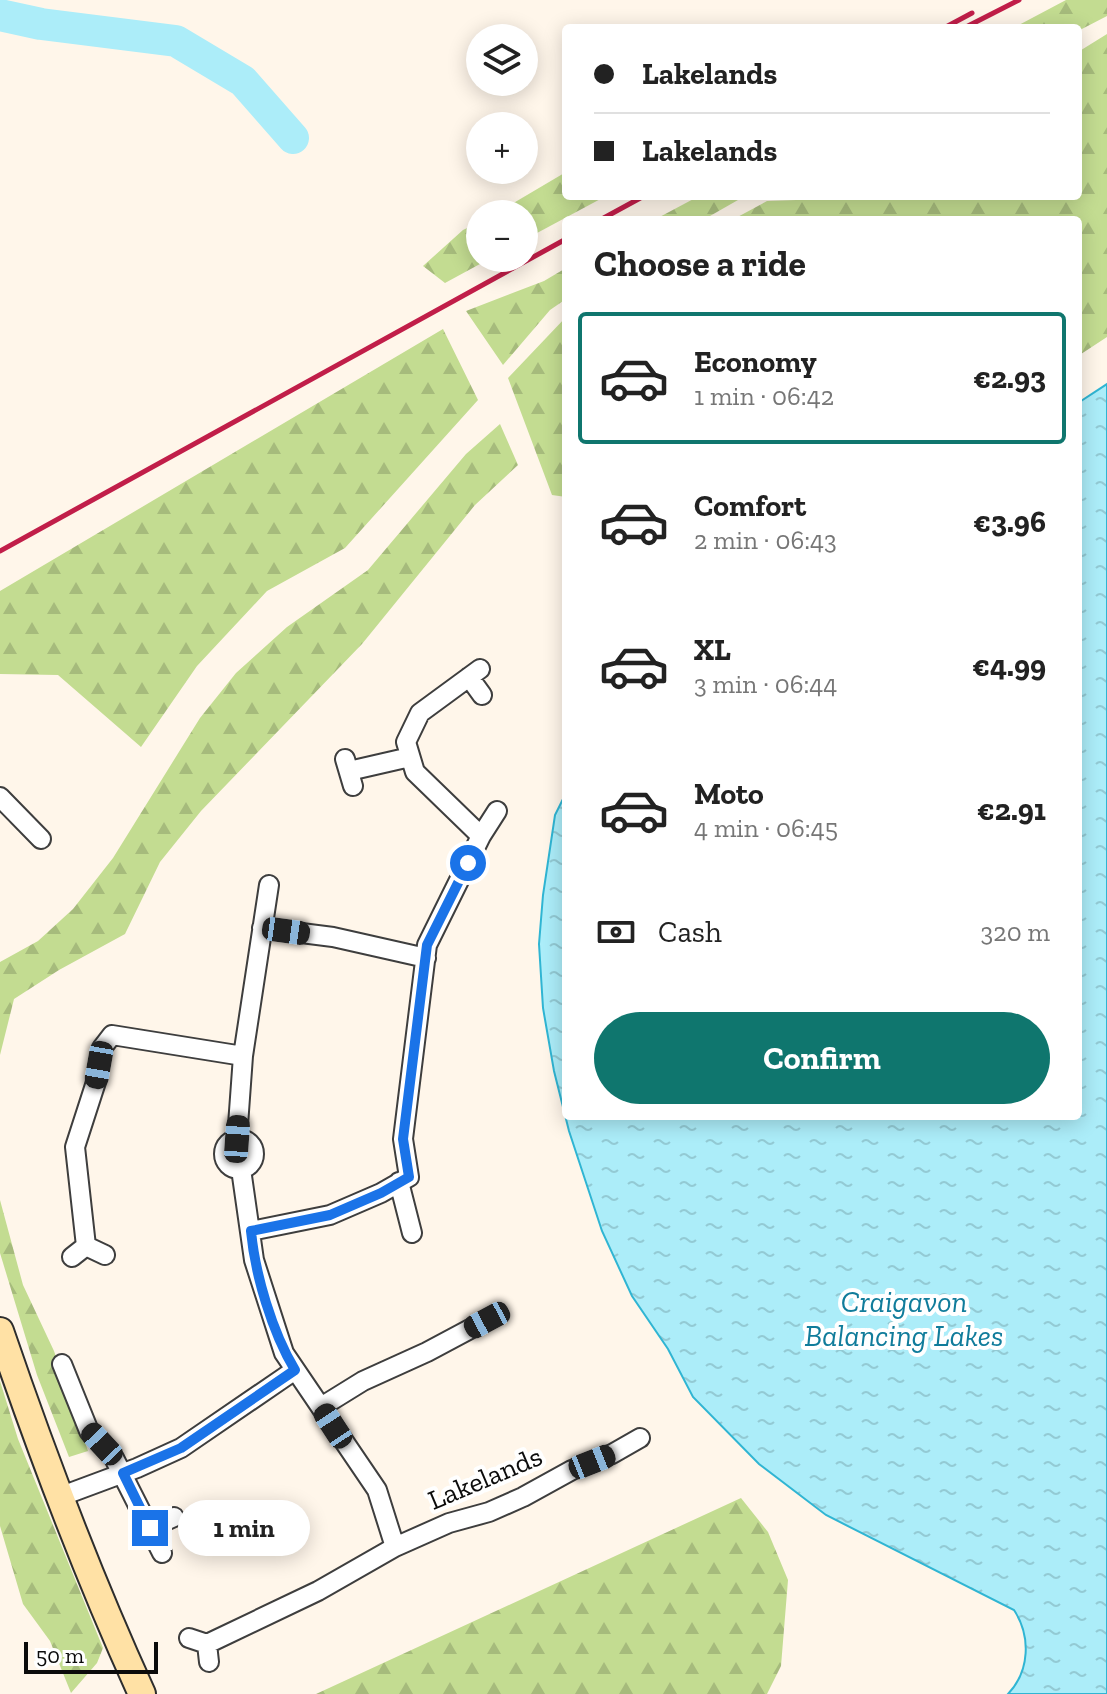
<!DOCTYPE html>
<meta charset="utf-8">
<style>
:root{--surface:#fff;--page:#f6f6f6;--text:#222;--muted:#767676;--line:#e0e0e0;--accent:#0f766e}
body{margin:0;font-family:"Zilla Slab",serif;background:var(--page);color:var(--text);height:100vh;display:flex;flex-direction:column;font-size:30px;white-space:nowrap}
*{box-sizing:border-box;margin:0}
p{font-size:26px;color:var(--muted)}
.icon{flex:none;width:44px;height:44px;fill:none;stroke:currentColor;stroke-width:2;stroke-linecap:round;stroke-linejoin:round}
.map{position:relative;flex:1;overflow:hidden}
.panel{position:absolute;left:562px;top:216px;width:520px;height:904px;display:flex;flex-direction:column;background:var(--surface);border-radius:8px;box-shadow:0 4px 20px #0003}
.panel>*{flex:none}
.top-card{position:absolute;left:562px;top:24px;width:520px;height:176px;border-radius:8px;box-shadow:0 4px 20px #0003;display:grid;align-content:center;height:176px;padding:0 32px;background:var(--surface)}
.fabs{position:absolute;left:466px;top:24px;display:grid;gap:16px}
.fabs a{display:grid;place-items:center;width:72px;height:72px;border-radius:50%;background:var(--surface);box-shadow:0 4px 20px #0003;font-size:40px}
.scale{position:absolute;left:24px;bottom:20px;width:134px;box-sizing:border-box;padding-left:8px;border:4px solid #0b0b0b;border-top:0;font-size:22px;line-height:28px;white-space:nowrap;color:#0b0b0b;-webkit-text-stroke:6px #fff;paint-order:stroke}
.end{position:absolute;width:36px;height:36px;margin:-18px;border:10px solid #1a73e8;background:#fff;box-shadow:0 0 0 4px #fff}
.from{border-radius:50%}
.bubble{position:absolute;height:56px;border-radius:28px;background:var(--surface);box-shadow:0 4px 20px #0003;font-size:26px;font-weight:800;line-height:56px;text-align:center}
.car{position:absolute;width:24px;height:48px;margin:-24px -12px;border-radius:10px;box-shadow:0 0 6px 2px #0007;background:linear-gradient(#222 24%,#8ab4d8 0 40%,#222 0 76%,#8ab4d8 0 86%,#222 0)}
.top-card b{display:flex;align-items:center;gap:28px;height:76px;font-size:30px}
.top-card b+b{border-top:2px solid var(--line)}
.top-card i{width:20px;height:20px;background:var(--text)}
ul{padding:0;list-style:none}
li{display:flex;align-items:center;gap:24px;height:132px;margin:0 16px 12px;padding:0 16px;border:4px solid transparent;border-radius:8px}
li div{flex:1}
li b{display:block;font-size:30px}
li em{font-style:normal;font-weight:800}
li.current{border-color:var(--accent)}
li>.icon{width:72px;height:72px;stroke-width:1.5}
h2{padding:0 32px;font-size:36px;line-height:96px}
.pay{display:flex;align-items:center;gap:20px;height:88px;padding:0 32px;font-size:30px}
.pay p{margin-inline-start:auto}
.cta{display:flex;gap:16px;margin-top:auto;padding:16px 32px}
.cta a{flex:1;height:92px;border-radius:48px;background:var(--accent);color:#fff;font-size:32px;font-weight:800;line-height:92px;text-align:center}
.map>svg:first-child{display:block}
</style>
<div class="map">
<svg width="1107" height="1694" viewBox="0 0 1107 1694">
<defs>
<pattern id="forest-firs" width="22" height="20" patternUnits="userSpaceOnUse" patternTransform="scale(2)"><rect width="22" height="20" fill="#c3dc91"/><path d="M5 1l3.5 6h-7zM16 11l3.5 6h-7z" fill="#a6bb7c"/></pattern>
<pattern id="water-ripples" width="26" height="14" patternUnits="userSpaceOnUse" patternTransform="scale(2)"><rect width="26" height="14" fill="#acedf9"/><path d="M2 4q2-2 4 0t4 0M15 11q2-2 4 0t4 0" fill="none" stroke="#93cad4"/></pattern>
</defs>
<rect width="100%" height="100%" fill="#fff6ea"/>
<path fill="url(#forest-firs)" d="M1066 0H1107V16L1078 31V28H1013Z
M1107 34V337L1078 356V220H732L767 201 796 200 804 196H1078V52Z
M566 172V196H606L524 240V214H495Z
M699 196H745L703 220H654Z
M480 222V258H491L445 283 423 266 463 230Z
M566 268V299L550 310 503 365 466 311 544 281Z
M566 317V497L552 495 508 378Z
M443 329 478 400 345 548 267 591 197 666 141 747 58 675 0 674V591Z
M500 424 518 465 475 505 362 644 201 811 160 862 125 934 59 970 14 999 0 1055V962L38 941 73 909 113 858 200 718 236 673 287 627 368 570 466 454Z
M0 1200 23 1285 54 1351 88 1451 69 1457 37 1375 0 1253Z
M0 1381 18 1439 103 1648 97 1663 71 1693 50 1641 23 1604 0 1526Z
M741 1498 768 1532 788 1580 781 1666 767 1694H316Z"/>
<path fill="url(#water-ripples)" stroke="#30b5d3" stroke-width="2" d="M1107 384V1694H1008C1030 1671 1031 1636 1014 1610L826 1515 759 1464 693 1397 668 1349 632 1296 602 1231 569 1131 554 1071 543 1008 539 944 543 895 555 815 566 793V1116H1078V403Z"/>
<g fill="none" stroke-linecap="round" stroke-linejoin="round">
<path stroke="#acedf9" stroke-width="32" d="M0 15 41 24 176 41 243 81 293 138"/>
<g stroke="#3e3e3e" stroke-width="22">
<path id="street" d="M480 669 420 713 406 742 415 772 481 836
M469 677 482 695
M345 759 353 786
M349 771 410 757
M0 797 41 839
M262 928 333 937 426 958
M237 1139 243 1056 269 885
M224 1154a15 15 0 1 1 30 0a15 15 0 1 1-30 0Z
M241 1169 254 1260 284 1353 377 1490 395 1547
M399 1182 412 1233
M251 1231 330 1215 381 1193 409 1177 403 1139 427 945 481 836 497 811
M86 1246 75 1147 96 1082 102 1048 112 1035 243 1056
M72 1257 86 1246 105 1255
M62 1364 89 1431 114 1458 162 1553
M321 1407 363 1381 427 1352 487 1320
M59 1497 137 1468 181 1448 295 1370
M150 1528 174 1517
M189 1638 207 1644 209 1662
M207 1644 318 1591 395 1547 449 1523 489 1512 523 1497 572 1470 612 1454 640 1438"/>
</g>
<g stroke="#2d2d2d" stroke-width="30">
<path id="secondary" d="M0 1331C42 1454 88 1576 142 1694"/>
</g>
<use href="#street" stroke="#fff" stroke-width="18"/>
<use href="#secondary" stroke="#ffe1a5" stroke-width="26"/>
<path stroke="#c11e49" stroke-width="5" d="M944 28 972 13
M964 28 1019 0
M600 220 644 196
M0 551 566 239"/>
</g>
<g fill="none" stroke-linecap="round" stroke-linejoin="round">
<path stroke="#1a73e8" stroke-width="10" d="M150 1528 123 1473 181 1448 295 1370C272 1332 255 1274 251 1231L330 1215 381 1193 409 1177 403 1139 427 945 468 863"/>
</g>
<g text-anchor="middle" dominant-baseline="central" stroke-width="8" stroke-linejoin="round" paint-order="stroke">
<g font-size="28" fill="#0b0b0b" stroke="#fff">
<text transform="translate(485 1478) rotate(-23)">Lakelands</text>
</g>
<g font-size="30" font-style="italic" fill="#107c9b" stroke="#fff">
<text x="904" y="1302">Craigavon<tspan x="904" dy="34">Balancing Lakes</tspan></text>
</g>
</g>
</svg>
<div class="fabs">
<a><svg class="icon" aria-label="layers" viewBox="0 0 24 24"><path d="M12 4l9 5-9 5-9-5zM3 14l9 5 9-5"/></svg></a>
<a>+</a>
<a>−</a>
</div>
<div class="scale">50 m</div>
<i class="end from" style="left:468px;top:863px"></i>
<i class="end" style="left:150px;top:1528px"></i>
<div class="bubble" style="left:178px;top:1500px;width:132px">1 min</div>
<i class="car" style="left:286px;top:931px;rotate:98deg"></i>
<i class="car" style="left:99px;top:1065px;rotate:190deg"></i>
<i class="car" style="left:237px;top:1139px;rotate:4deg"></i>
<i class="car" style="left:487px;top:1320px;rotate:242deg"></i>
<i class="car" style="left:333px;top:1426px;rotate:327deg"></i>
<i class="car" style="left:102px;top:1444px;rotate:317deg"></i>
<i class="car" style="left:592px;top:1462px;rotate:68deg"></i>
<div class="top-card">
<b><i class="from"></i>Lakelands</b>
<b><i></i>Lakelands</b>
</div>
<section class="panel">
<h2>Choose a ride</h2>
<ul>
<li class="current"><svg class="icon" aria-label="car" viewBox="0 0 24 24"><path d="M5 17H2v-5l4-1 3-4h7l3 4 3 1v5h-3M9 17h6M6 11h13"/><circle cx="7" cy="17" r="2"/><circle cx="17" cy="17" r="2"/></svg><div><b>Economy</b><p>1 min · 06:42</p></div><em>€2.93</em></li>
<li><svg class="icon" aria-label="car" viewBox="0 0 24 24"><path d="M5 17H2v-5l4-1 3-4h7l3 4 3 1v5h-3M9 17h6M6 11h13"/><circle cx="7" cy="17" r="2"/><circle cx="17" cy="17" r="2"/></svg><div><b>Comfort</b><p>2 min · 06:43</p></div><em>€3.96</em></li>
<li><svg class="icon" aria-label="car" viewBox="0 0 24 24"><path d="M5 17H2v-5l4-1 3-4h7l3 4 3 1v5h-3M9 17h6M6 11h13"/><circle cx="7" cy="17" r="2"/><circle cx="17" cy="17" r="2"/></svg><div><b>XL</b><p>3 min · 06:44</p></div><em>€4.99</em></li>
<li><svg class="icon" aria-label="car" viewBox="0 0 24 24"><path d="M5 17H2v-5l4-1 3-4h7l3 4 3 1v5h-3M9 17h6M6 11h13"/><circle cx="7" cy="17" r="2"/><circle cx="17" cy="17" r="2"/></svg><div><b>Moto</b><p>4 min · 06:45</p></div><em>€2.91</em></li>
</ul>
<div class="pay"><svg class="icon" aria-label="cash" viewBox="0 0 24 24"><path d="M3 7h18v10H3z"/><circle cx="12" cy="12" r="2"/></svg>Cash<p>320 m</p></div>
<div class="cta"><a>Confirm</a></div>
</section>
</div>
